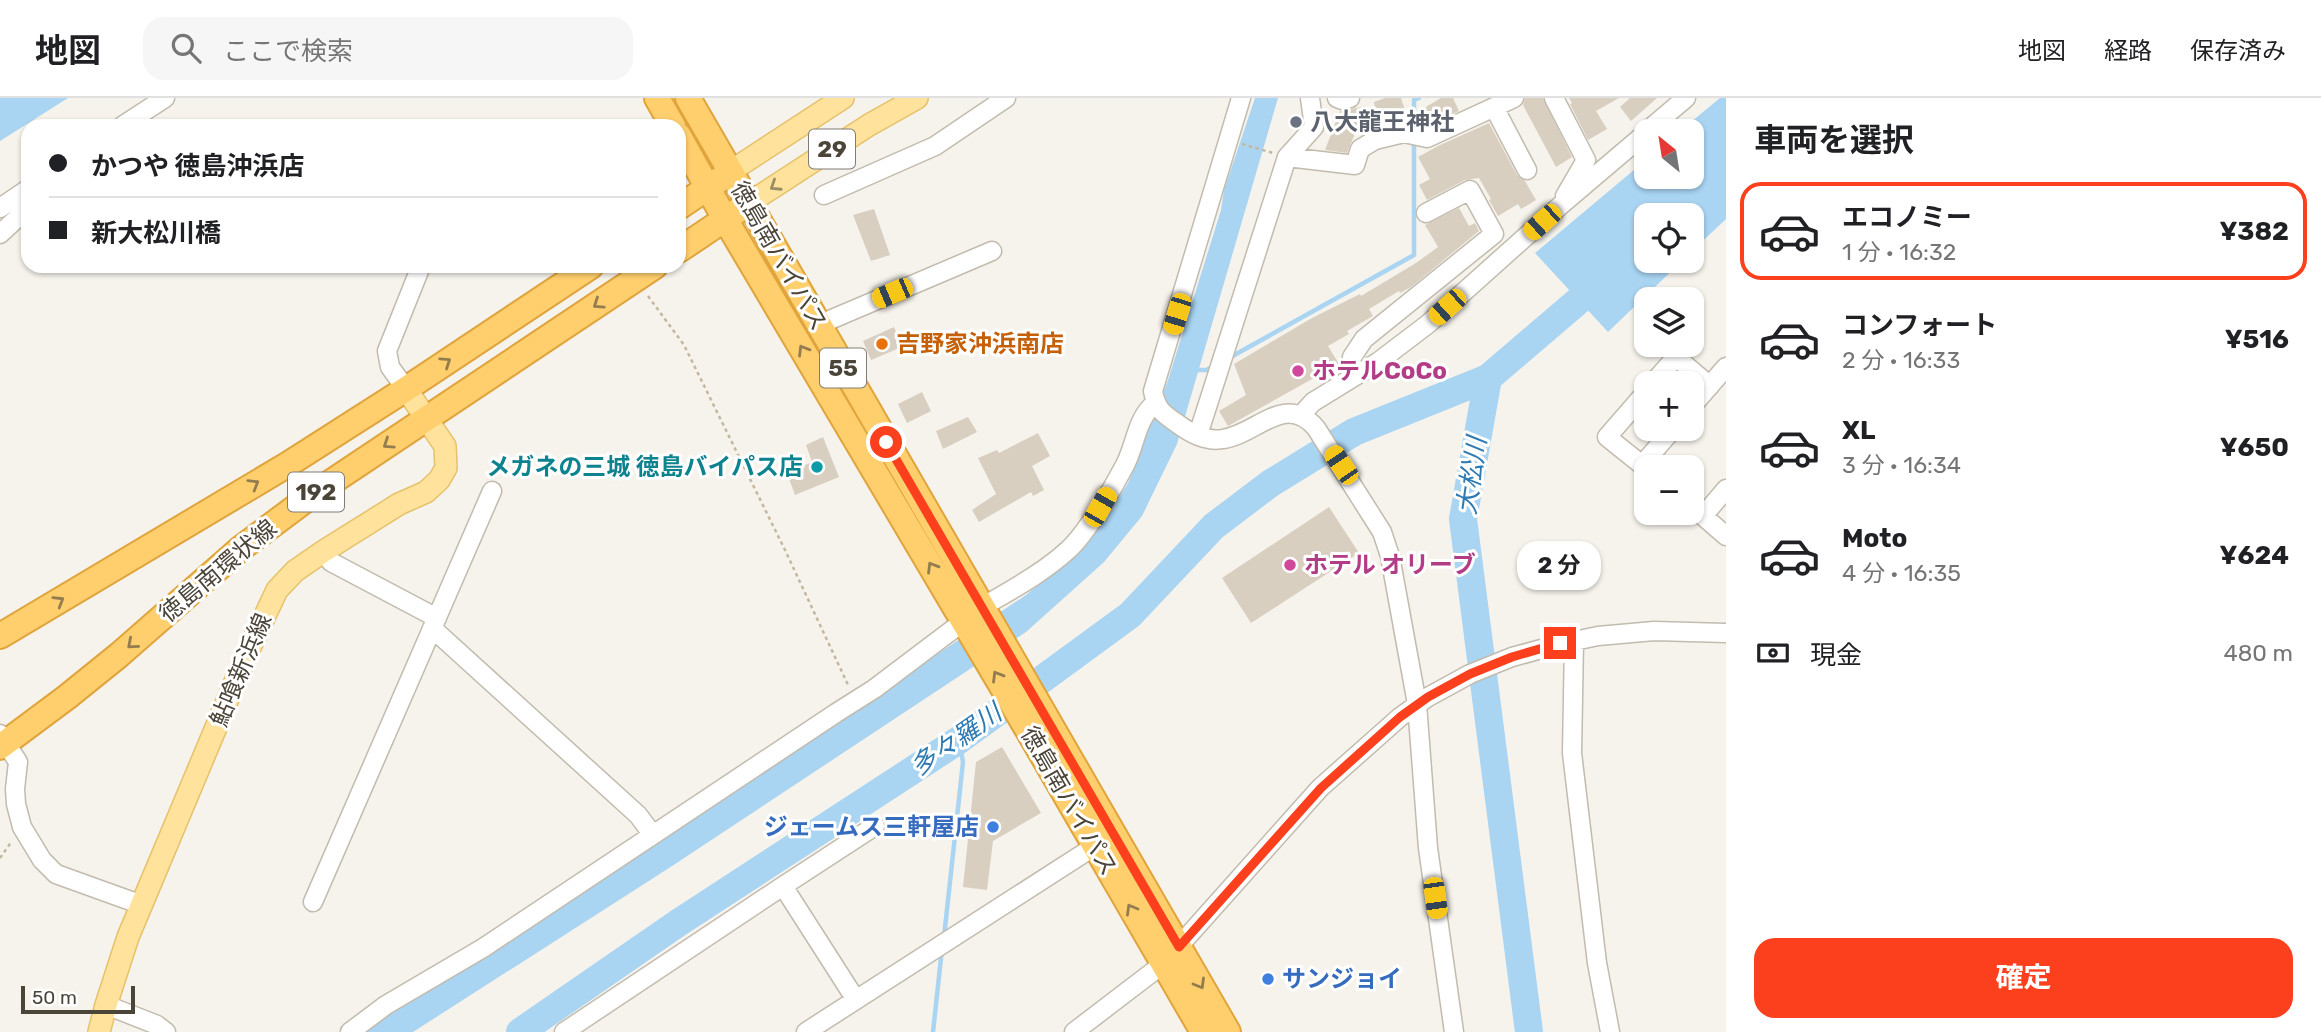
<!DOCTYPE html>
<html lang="ja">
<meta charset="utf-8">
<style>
:root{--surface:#fff;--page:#f6f6f6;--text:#202124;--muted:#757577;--line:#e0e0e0;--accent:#fc3f1d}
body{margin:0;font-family:Rubik,"Noto Sans JP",sans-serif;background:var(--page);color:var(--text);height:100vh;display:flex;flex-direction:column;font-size:26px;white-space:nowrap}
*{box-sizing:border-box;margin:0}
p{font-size:23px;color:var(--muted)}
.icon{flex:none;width:38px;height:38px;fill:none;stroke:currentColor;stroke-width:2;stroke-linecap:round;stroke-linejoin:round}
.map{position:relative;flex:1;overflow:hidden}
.sheet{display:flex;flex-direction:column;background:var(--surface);width:595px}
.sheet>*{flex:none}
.top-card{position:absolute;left:21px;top:21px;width:665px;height:154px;border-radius:21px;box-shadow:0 2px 5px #0004;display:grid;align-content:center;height:154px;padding:0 28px;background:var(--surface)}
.needle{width:46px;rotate:330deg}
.buttons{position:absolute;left:1634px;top:21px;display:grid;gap:14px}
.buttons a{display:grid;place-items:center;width:70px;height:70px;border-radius:14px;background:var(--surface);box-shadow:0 2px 5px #0004;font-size:35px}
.scale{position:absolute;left:21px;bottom:18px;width:114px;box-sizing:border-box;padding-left:7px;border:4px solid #4b4439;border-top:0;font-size:19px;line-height:24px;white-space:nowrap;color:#4b4439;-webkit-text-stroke:5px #fff;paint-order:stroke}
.end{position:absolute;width:32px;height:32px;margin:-16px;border:9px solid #fc3f1d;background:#fff;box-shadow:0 0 0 4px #fff}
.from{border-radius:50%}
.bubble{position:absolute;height:49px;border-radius:21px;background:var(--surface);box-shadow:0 2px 5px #0004;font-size:23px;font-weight:700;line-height:49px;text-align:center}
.car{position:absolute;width:21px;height:42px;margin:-21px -10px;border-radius:9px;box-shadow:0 0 5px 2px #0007;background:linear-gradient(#f5c518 24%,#345 0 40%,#f5c518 0 76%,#345 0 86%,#f5c518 0)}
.top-card b{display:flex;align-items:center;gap:24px;height:66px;font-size:26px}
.top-card b+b{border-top:2px solid var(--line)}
.top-card i{width:18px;height:18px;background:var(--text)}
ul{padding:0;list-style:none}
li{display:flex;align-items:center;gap:21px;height:98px;margin:0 14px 10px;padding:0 14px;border:4px solid transparent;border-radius:21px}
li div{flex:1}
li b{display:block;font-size:26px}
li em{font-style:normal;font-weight:700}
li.active{border-color:var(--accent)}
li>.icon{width:63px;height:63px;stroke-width:1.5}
h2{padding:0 28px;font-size:32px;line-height:84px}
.pay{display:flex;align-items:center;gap:18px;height:77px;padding:0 28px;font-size:26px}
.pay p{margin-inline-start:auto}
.button{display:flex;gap:14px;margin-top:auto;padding:14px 28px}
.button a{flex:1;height:80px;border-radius:21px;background:var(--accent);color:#fff;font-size:28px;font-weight:700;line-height:80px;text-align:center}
header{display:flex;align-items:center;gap:42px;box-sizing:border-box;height:98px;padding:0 35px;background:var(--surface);border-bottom:2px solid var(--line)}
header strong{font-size:33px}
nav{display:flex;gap:38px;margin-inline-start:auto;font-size:24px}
.search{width:490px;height:63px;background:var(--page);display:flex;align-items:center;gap:18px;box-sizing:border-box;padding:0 24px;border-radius:21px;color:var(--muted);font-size:26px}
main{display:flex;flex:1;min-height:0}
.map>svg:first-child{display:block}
</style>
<header>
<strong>地図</strong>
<div class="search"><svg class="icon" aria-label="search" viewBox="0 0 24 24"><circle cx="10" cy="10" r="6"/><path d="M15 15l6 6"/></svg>ここで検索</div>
<nav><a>地図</a><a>経路</a><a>保存済み</a></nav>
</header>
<main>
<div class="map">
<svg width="1726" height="934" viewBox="0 0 1726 934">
<rect width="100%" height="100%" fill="#f6f3ec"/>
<path fill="#a9d4f2" d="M0 0H68L0 43Z
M1255 0H1278L1177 346 1142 418 1104 464 1026 534 669 770 413 934H363L390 913 876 597 1026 497 1070 460 1106 419 1128 385 1168 282 1221 112 1224 92Z
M1720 0H1726V121L1692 153V117H1647V163H1682L1608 234 1535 155 1647 61V79H1692V33H1680Z"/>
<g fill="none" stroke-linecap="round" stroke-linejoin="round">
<path stroke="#a9d4f2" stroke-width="4.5" d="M1414 33V2L1419 0
M1229 260 1414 157V41
M1194 272H1207L1215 267
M944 839 963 664 959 642
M933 934 942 851"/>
<path stroke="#a9d4f2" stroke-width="28" d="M1488 280 1463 421 1529 934
M520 934 678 825 959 642 1130 517 1214 428 1271 385 1354 334 1488 280 1647 144"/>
</g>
<path fill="#d8cfc1" d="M1385 0H1401L1407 18 1391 27 1384 14 1376 16 1374 4Z
M1441 0H1453L1459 13 1428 27 1419 13Z
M1525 0H1543L1572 59 1556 69 1523 7Z
M1569 0H1619L1596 13 1607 31 1588 42 1570 6 1572 5Z
M1630 0H1657L1631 23 1620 9Z
M1366 8 1347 55 1325 52 1340 13Z
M1489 25 1517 77 1525 83 1536 102 1521 111 1518 106 1498 118 1489 102 1491 101 1479 80 1465 82 1427 102 1419 87 1430 81 1418 59 1438 48Z
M1459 110 1469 128 1475 125 1479 133 1411 189 1400 195 1399 193 1369 211 1373 218 1347 233 1349 236 1328 248 1339 266 1228 328 1219 313 1246 297 1234 266 1312 220 1360 196 1361 198 1416 165 1438 149 1425 127Z
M874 111 890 157 871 163 853 117Z
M894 229 902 249 871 262 863 243Z
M922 294 931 313 907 325 898 306Z
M968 319 977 334 943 351 936 333Z
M1038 335 1050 358 1032 368 1044 392 1033 398 1031 394 979 424 972 412 996 396 978 360 997 352 999 355Z
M823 339 839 379 795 397 787 375 812 364 806 347Z
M1329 409 1359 455 1251 525 1222 480Z
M1002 649 1041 715 993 743 987 792 963 789 976 664Z"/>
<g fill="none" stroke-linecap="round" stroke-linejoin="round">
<g stroke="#c2bbae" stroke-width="21">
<path id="minor" d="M1241 0 1153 293C1156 311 1163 316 1178 326 1190 335 1207 344 1223 341 1257 336 1285 294 1316 330L1382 434 1390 458 1417 606 1428 750 1454 934
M1337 0 1342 2 1350 0
M1554 0 1586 62 1565 98
M1495 11 1527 72
M122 28 165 0
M1647 33 1686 0
M1287 59 1355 67 1360 51 1375 42 1404 35 1427 40 1514 0
M824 97 935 48 1006 0
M0 110 28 91
M0 136 28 110
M818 227 992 153
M1350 281 1352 259 1364 241 1494 136 1470 92 1426 115
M1653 285 1676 259 1710 288
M406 291 390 269 387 253 421 168
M1647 293 1607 339 1647 371
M1692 308 1726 269
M1301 317 1313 304 1378 264 1428 226 1561 107 1647 34
M1198 337 1287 59 1314 29 1310 0
M1642 367 1673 331
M1692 409 1703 418 1726 391
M1703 418 1726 438
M324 453 331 464 437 520
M982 509C1011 492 1043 475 1068 452 1086 436 1113 390 1125 367 1136 346 1136 321 1155 305
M432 530 638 717 653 737
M1574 543 1572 655 1597 865 1610 934
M0 636 18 664 15 691 16 706 22 729 42 762 56 776 142 807
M783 788 875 728
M313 804 492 393
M106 907 157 927 166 934
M350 934 386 907 483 850 836 615 874 591 964 523
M564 934 783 788 856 902
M806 934 1095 748
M1074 934 1163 866 1320 690 1400 619 1428 599 1470 576 1512 559 1560 546 1598 538 1654 533 1726 535"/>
</g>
<g stroke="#e6c16a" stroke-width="24">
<path id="major" d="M731 73 843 0
M749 105 869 27 917 0
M99 934 106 907 128 839 246 558 277 492 295 473 324 453 399 406 426 394 439 382 446 370 445 348 406 291"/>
</g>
<g stroke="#e0a43c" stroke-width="28">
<path id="highway" d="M657 0 673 28
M688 0 1228 934
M679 38 725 121 1026 629 1203 934
M679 109 719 82
M679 152 737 113
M0 538 287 367 406 291 591 168
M0 649 67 599 119 557 240 451 312 397 655 168"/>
</g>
<path stroke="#c4b79f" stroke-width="2.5" stroke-dasharray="3.5 3.5" stroke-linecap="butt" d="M1242 46 1273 55
M648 198 684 247 785 452 849 589
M0 760 12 743"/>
<use href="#minor" stroke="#fff" stroke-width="18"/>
<use href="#major" stroke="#ffe39c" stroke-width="21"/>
<use href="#highway" stroke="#ffcf6e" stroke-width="24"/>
</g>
<defs><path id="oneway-chevron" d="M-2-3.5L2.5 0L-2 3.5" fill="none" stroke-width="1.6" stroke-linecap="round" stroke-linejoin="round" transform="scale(1.75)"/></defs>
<use stroke="#9c8c66" href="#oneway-chevron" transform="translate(775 88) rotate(147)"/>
<g stroke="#937c4e">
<use href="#oneway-chevron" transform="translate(598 206) rotate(146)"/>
<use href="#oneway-chevron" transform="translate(803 252) rotate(-121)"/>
<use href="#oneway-chevron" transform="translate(446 264) rotate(-34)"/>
<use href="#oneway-chevron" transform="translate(388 346) rotate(146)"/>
<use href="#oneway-chevron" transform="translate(254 386) rotate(-31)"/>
<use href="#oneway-chevron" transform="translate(932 469) rotate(-121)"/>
<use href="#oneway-chevron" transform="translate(59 503) rotate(-31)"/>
<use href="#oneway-chevron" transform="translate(132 546) rotate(139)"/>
<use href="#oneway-chevron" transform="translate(997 578) rotate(-121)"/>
<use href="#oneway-chevron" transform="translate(1131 811) rotate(-120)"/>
<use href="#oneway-chevron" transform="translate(1200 886) rotate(60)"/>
</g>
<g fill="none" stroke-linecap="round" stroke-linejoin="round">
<path stroke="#fc3f1d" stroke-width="9" d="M886 344 1179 849 1321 690 1400 619 1428 599 1470 576 1512 559 1560 545"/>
</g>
<circle fill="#6b7280" stroke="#fff" stroke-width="2.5" cx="1296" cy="24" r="7"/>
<circle fill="#e8710a" stroke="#fff" stroke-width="2.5" cx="882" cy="246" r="7"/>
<g fill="#d1479c" stroke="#fff" stroke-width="2.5">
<circle cx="1298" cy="273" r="7"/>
<circle cx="1290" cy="467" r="7"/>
</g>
<circle fill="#0f9aa8" stroke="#fff" stroke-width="2.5" cx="817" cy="369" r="7"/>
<g fill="#3f7fe0" stroke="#fff" stroke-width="2.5">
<circle cx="993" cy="729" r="7"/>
<circle cx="1268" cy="881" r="7"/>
</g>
<g text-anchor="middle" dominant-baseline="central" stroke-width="6" stroke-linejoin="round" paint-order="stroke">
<g fill="#fff" stroke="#817c74" stroke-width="2">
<rect x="809" y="31.5" width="46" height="39" rx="5"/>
<rect x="820" y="250.5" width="46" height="39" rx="5"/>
<rect x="288" y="374.5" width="56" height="39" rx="5"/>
</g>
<g font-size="23" font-weight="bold" fill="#4b4439">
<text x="832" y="51">29</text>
<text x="843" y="270">55</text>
<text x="316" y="394">192</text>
</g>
<g font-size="24" font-weight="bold" fill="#5b616d" stroke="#fff" text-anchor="start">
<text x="1310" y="24">八大龍王神社</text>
</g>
<g font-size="24" fill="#4b4439" stroke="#fff">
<text transform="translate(779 158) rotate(60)">徳島南バイパス</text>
<text transform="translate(218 473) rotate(-40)">徳島南環状線</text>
<text transform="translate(241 572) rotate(-67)">鮎喰新浜線</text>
<text transform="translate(1069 703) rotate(60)">徳島南バイパス</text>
</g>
<g font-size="24" font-weight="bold" fill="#c56008" stroke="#fff" text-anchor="start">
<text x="896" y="246">吉野家沖浜南店</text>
</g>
<g font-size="24" font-weight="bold" fill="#b23c85" stroke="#fff" text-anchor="start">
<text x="1312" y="273">ホテルCoCo</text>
<text x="1304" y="467">ホテル オリーブ</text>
</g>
<g font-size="24" font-weight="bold" fill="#0d838f" stroke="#fff" text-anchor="end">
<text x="803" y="369">メガネの三城 徳島バイパス店</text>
</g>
<g font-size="24" font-weight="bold" fill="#366cbe" stroke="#fff" text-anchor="end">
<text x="979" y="729">ジェームス三軒屋店</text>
<text x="1282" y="881" text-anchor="start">サンジョイ</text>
</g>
<g font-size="26" font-style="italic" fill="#2e7ab2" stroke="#fff">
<text transform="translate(1472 378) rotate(-82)">大松川</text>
<text transform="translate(956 642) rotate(-35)">多々羅川</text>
</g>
</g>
</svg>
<div class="buttons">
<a><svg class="needle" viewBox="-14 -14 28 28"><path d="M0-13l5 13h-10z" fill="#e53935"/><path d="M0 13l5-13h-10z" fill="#757577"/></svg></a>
<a><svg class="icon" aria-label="locate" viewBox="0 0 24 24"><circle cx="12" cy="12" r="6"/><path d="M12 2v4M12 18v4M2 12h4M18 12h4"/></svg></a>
<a><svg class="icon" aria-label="layers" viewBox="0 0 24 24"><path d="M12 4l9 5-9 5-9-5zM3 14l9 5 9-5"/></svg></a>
<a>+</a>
<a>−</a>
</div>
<div class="scale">50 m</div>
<i class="end from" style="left:886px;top:344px"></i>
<i class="end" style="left:1560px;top:545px"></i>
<div class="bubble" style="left:1517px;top:443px;width:84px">2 分</div>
<i class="car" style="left:1542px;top:124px;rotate:228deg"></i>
<i class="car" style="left:892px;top:195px;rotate:247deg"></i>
<i class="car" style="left:1447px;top:209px;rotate:228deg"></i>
<i class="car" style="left:1177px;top:216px;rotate:197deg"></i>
<i class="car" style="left:1341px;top:367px;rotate:326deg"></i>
<i class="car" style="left:1100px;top:409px;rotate:30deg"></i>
<i class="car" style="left:1435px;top:800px;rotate:172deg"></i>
<div class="top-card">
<b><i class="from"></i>かつや 徳島沖浜店</b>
<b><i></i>新大松川橋</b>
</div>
</div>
<section class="sheet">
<h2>車両を選択</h2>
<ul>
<li class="active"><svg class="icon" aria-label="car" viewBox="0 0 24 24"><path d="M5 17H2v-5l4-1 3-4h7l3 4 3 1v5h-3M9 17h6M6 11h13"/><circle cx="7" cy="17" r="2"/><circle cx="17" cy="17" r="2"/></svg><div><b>エコノミー</b><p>1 分 · 16:32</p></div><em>¥382</em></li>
<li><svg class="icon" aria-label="car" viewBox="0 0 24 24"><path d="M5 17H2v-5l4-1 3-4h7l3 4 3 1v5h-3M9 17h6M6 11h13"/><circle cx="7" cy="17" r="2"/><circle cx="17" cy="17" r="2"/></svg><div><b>コンフォート</b><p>2 分 · 16:33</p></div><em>¥516</em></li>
<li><svg class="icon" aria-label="car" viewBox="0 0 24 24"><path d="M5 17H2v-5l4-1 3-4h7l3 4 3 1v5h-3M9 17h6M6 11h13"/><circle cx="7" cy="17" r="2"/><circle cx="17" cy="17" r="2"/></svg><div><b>XL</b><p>3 分 · 16:34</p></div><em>¥650</em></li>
<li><svg class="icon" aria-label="car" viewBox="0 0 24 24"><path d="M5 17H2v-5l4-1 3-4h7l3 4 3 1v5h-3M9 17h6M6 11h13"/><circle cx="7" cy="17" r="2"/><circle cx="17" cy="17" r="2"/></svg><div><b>Moto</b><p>4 分 · 16:35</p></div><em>¥624</em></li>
</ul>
<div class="pay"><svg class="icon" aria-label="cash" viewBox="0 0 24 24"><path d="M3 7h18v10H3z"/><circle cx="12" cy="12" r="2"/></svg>現金<p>480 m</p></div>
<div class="button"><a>確定</a></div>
</section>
</main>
